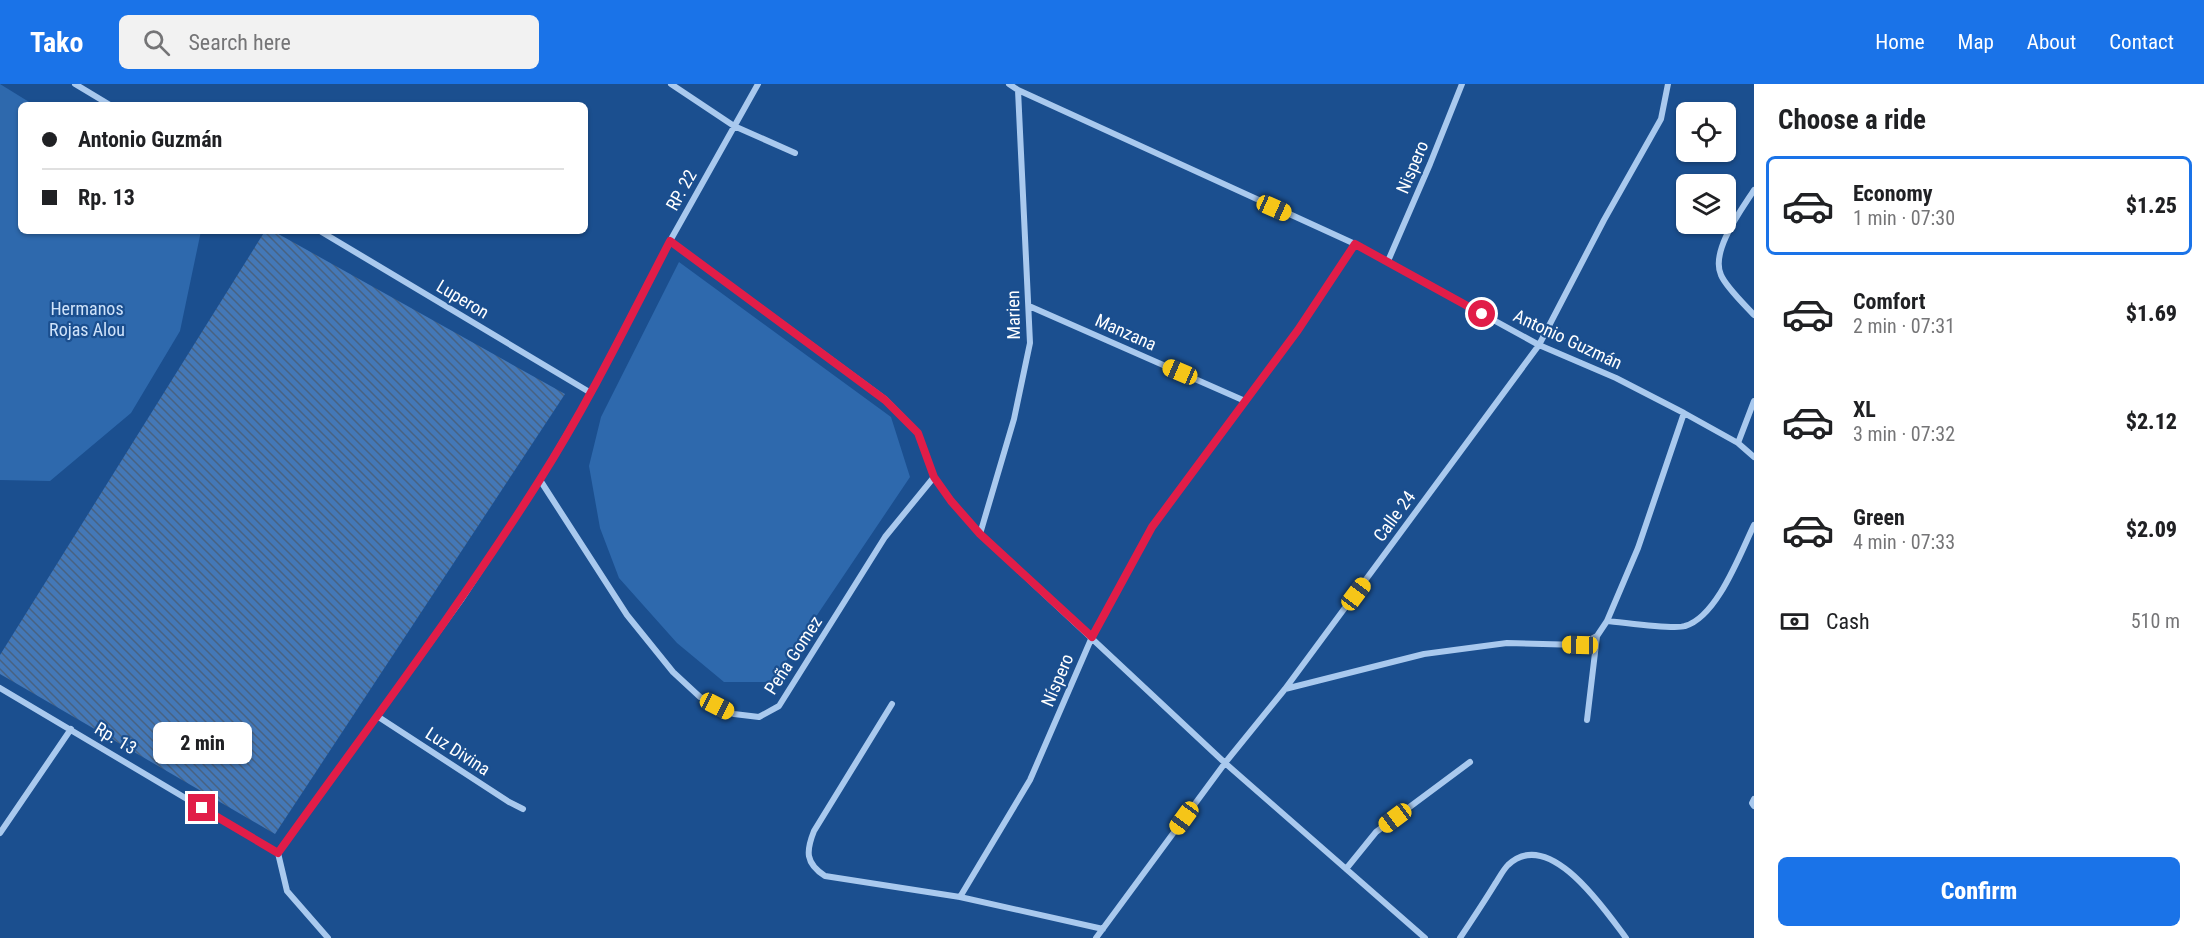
<!DOCTYPE html>
<meta charset="utf-8">
<style>
:root{--surface:#fff;--page:#f2f2f2;--text:#202124;--muted:#757577;--line:#e0e0e0;--accent:#1a73e8}
body{margin:0;font-family:"Roboto Condensed",sans-serif;background:var(--page);color:var(--text);height:100vh;display:flex;flex-direction:column;font-size:22px;white-space:nowrap}
*{box-sizing:border-box;margin:0}
p{font-size:20px;color:var(--muted)}
.icon{flex:none;width:33px;height:33px;fill:none;stroke:currentColor;stroke-width:2;stroke-linecap:round;stroke-linejoin:round}
.map{position:relative;flex:1;overflow:hidden}
.drawer{display:flex;flex-direction:column;background:var(--surface);width:450px}
.drawer>*{flex:none}
.top-card{position:absolute;left:18px;top:18px;width:570px;height:132px;border-radius:9px;box-shadow:0 2px 4px #0004;display:grid;align-content:center;height:132px;padding:0 24px;background:var(--surface)}
.controls{position:absolute;left:1676px;top:18px;display:grid;gap:12px}
.controls a{display:grid;place-items:center;width:60px;height:60px;border-radius:9px;background:var(--surface);box-shadow:0 2px 4px #0004;font-size:30px}
.end{position:absolute;width:27px;height:27px;margin:-14px;border:8px solid #e11d48;background:#fff;box-shadow:0 0 0 3px #fff}
.from{border-radius:50%}
.bubble{position:absolute;height:42px;border-radius:9px;background:var(--surface);box-shadow:0 2px 4px #0004;font-size:20px;font-weight:800;line-height:42px;text-align:center}
.car{position:absolute;width:18px;height:36px;margin:-18px -9px;border-radius:8px;box-shadow:0 0 4px 2px #0007;background:linear-gradient(#f5c518 24%,#345 0 40%,#f5c518 0 76%,#345 0 86%,#f5c518 0)}
.top-card b{display:flex;align-items:center;gap:21px;height:57px;font-size:22px}
.top-card b+b{border-top:2px solid var(--line)}
.top-card i{width:15px;height:15px;background:var(--text)}
ul{padding:0;list-style:none}
li{display:flex;align-items:center;gap:18px;height:99px;margin:0 12px 9px;padding:0 12px;border:3px solid transparent;border-radius:9px}
li div{flex:1}
li b{display:block;font-size:22px}
li em{font-style:normal;font-weight:800}
li.on{border-color:var(--accent)}
li>.icon{width:54px;height:54px;stroke-width:1.5}
h2{padding:0 24px;font-size:27px;line-height:72px}
.pay{display:flex;align-items:center;gap:15px;height:66px;padding:0 24px;font-size:22px}
.pay p{margin-inline-start:auto}
.button{display:flex;gap:12px;margin-top:auto;padding:12px 24px}
.button a{flex:1;height:69px;border-radius:9px;background:var(--accent);color:#fff;font-size:24px;font-weight:800;line-height:69px;text-align:center}
header{display:flex;align-items:center;gap:36px;box-sizing:border-box;height:84px;padding:0 30px;background:var(--accent);color:#fff}
header strong{font-size:28px}
nav{display:flex;gap:33px;margin-inline-start:auto;font-size:21px}
.search{width:420px;height:54px;background:var(--page);display:flex;align-items:center;gap:15px;box-sizing:border-box;padding:0 21px;border-radius:9px;color:var(--muted);font-size:22px}
main{display:flex;flex:1;min-height:0}
.map>svg:first-child{display:block}
</style>
<header>
<strong>Tako</strong>
<div class="search"><svg class="icon" aria-label="search" viewBox="0 0 24 24"><circle cx="10" cy="10" r="6"/><path d="M15 15l6 6"/></svg>Search here</div>
<nav><a>Home</a><a>Map</a><a>About</a><a>Contact</a></nav>
</header>
<main>
<div class="map">
<svg width="1754" height="854" viewBox="0 0 1754 854">
<defs>
<pattern id="building-back-hatch" width="6" height="6" patternUnits="userSpaceOnUse" patternTransform="scale(1.5)"><rect width="6" height="6" fill="#4478b7"/><path d="M-1 5l2 2M0 0l6 6M5-1l2 2" fill="none" stroke="#486282"/></pattern>
</defs>
<rect width="100%" height="100%" fill="#1b4f8f"/>
<path fill="#2e69ad" d="M0 0 34 21H21V147H201L180 247 131 329 50 397 0 396Z
M679 178 891 333 910 393 772 598H724L677 559 619 494 600 444 589 382 601 333Z"/>
<path fill="url(#building-back-hatch)" d="M265 147H273L565 310 275 750 0 590V571Z"/>
<g fill="none" stroke-linecap="round" stroke-linejoin="round">
<path stroke="#a9c9ee" stroke-width="6" d="M75 0 110 21
M671 0 734 42 795 69
M1009 0 1018 6 1355 160 1539 261 1616 294 1684 329 1738 359 1754 373
M1754 106C1742 125 1710 167 1721 191 1726 203 1744 220 1754 231
M320 147 591 309
M670 157 886 316 918 349 934 393 951 417 980 450 1225 679 1425 854
M1388 177 1430 80 1462 0
M1029 222 1245 317
M1738 359 1754 317
M540 396 627 531 673 588 700 613 734 630 759 633 779 622 885 453 934 393
M980 450 1014 335 1030 259 1018 6
M1607 537C1622 538 1673 546 1685 542 1717 533 1740 470 1754 441
M0 604 278 769
M1285 605 1424 570 1507 559 1580 561 1597 552 1607 537 1638 464 1684 329
M892 620 814 747C806 767 805 779 825 792L960 813 1103 845
M377 632 509 718 523 725
M1587 636 1597 552
M1754 715 1752 719 1754 722
M0 749 71 645
M278 769 461 516 540 396 591 309 670 157 758 0
M278 769 287 807 328 854
M1346 785 1376 748 1470 678
M960 813 1030 696 1092 553 1152 443 1298 246 1355 160
M1096 854 1225 679 1285 605 1539 261 1604 136 1661 35 1668 0
M1460 854C1472 836 1484 818 1495 800 1499 794 1503 786 1508 781 1549 742 1605 826 1626 854"/>
</g>
<g fill="none" stroke-linecap="round" stroke-linejoin="round">
<path stroke="#e11d48" stroke-width="8" d="M202 724 278 769C366 646 458 525 539 397 588 320 628 238 670 157L885 316 918 349 934 393 951 417 980 450 1092 553 1152 443 1298 246 1355 160 1482 230"/>
</g>
<g text-anchor="middle" dominant-baseline="central" stroke-width="4.5" stroke-linejoin="round" paint-order="stroke">
<g font-size="18" fill="#fff" stroke="#1b4f8f">
<text transform="translate(1412 83) rotate(-67)">Nispero</text>
<text transform="translate(681 106) rotate(-61)">RP. 22</text>
<text transform="translate(463 215) rotate(31)">Luperon</text>
<text transform="translate(1013 231) rotate(-91)">Marien</text>
<text transform="translate(1126 248) rotate(24)">Manzana</text>
<text transform="translate(1568 255) rotate(25)">Antonio Guzmán</text>
<text transform="translate(1394 432) rotate(-54)">Calle 24</text>
<text transform="translate(793 571) rotate(-57)">Peña Gomez</text>
<text transform="translate(1057 596) rotate(-67)">Níspero</text>
<text transform="translate(116 654) rotate(31)">Rp. 13</text>
<text transform="translate(458 667) rotate(33)">Luz Divina</text>
</g>
<g font-size="18" fill="#cfe3fa" stroke="#1b4f8f">
<text x="87" y="224">Hermanos<tspan x="87" dy="21">Rojas Alou</tspan></text>
</g>
</g>
</svg>
<div class="controls">
<a><svg class="icon" aria-label="locate" viewBox="0 0 24 24"><circle cx="12" cy="12" r="6"/><path d="M12 2v4M12 18v4M2 12h4M18 12h4"/></svg></a>
<a><svg class="icon" aria-label="layers" viewBox="0 0 24 24"><path d="M12 4l9 5-9 5-9-5zM3 14l9 5 9-5"/></svg></a>
</div>
<i class="end from" style="left:1482px;top:230px"></i>
<i class="end" style="left:202px;top:724px"></i>
<div class="bubble" style="left:153px;top:638px;width:99px">2 min</div>
<i class="car" style="left:1274px;top:124px;rotate:114deg"></i>
<i class="car" style="left:1180px;top:288px;rotate:293deg"></i>
<i class="car" style="left:1356px;top:510px;rotate:37deg"></i>
<i class="car" style="left:1580px;top:561px;rotate:271deg"></i>
<i class="car" style="left:717px;top:622px;rotate:117deg"></i>
<i class="car" style="left:1184px;top:734px;rotate:216deg"></i>
<i class="car" style="left:1395px;top:734px;rotate:233deg"></i>
<div class="top-card">
<b><i class="from"></i>Antonio Guzmán</b>
<b><i></i>Rp. 13</b>
</div>
</div>
<section class="drawer">
<h2>Choose a ride</h2>
<ul>
<li class="on"><svg class="icon" aria-label="car" viewBox="0 0 24 24"><path d="M5 17H2v-5l4-1 3-4h7l3 4 3 1v5h-3M9 17h6M6 11h13"/><circle cx="7" cy="17" r="2"/><circle cx="17" cy="17" r="2"/></svg><div><b>Economy</b><p>1 min · 07:30</p></div><em>$1.25</em></li>
<li><svg class="icon" aria-label="car" viewBox="0 0 24 24"><path d="M5 17H2v-5l4-1 3-4h7l3 4 3 1v5h-3M9 17h6M6 11h13"/><circle cx="7" cy="17" r="2"/><circle cx="17" cy="17" r="2"/></svg><div><b>Comfort</b><p>2 min · 07:31</p></div><em>$1.69</em></li>
<li><svg class="icon" aria-label="car" viewBox="0 0 24 24"><path d="M5 17H2v-5l4-1 3-4h7l3 4 3 1v5h-3M9 17h6M6 11h13"/><circle cx="7" cy="17" r="2"/><circle cx="17" cy="17" r="2"/></svg><div><b>XL</b><p>3 min · 07:32</p></div><em>$2.12</em></li>
<li><svg class="icon" aria-label="car" viewBox="0 0 24 24"><path d="M5 17H2v-5l4-1 3-4h7l3 4 3 1v5h-3M9 17h6M6 11h13"/><circle cx="7" cy="17" r="2"/><circle cx="17" cy="17" r="2"/></svg><div><b>Green</b><p>4 min · 07:33</p></div><em>$2.09</em></li>
</ul>
<div class="pay"><svg class="icon" aria-label="cash" viewBox="0 0 24 24"><path d="M3 7h18v10H3z"/><circle cx="12" cy="12" r="2"/></svg>Cash<p>510 m</p></div>
<div class="button"><a>Confirm</a></div>
</section>
</main>
